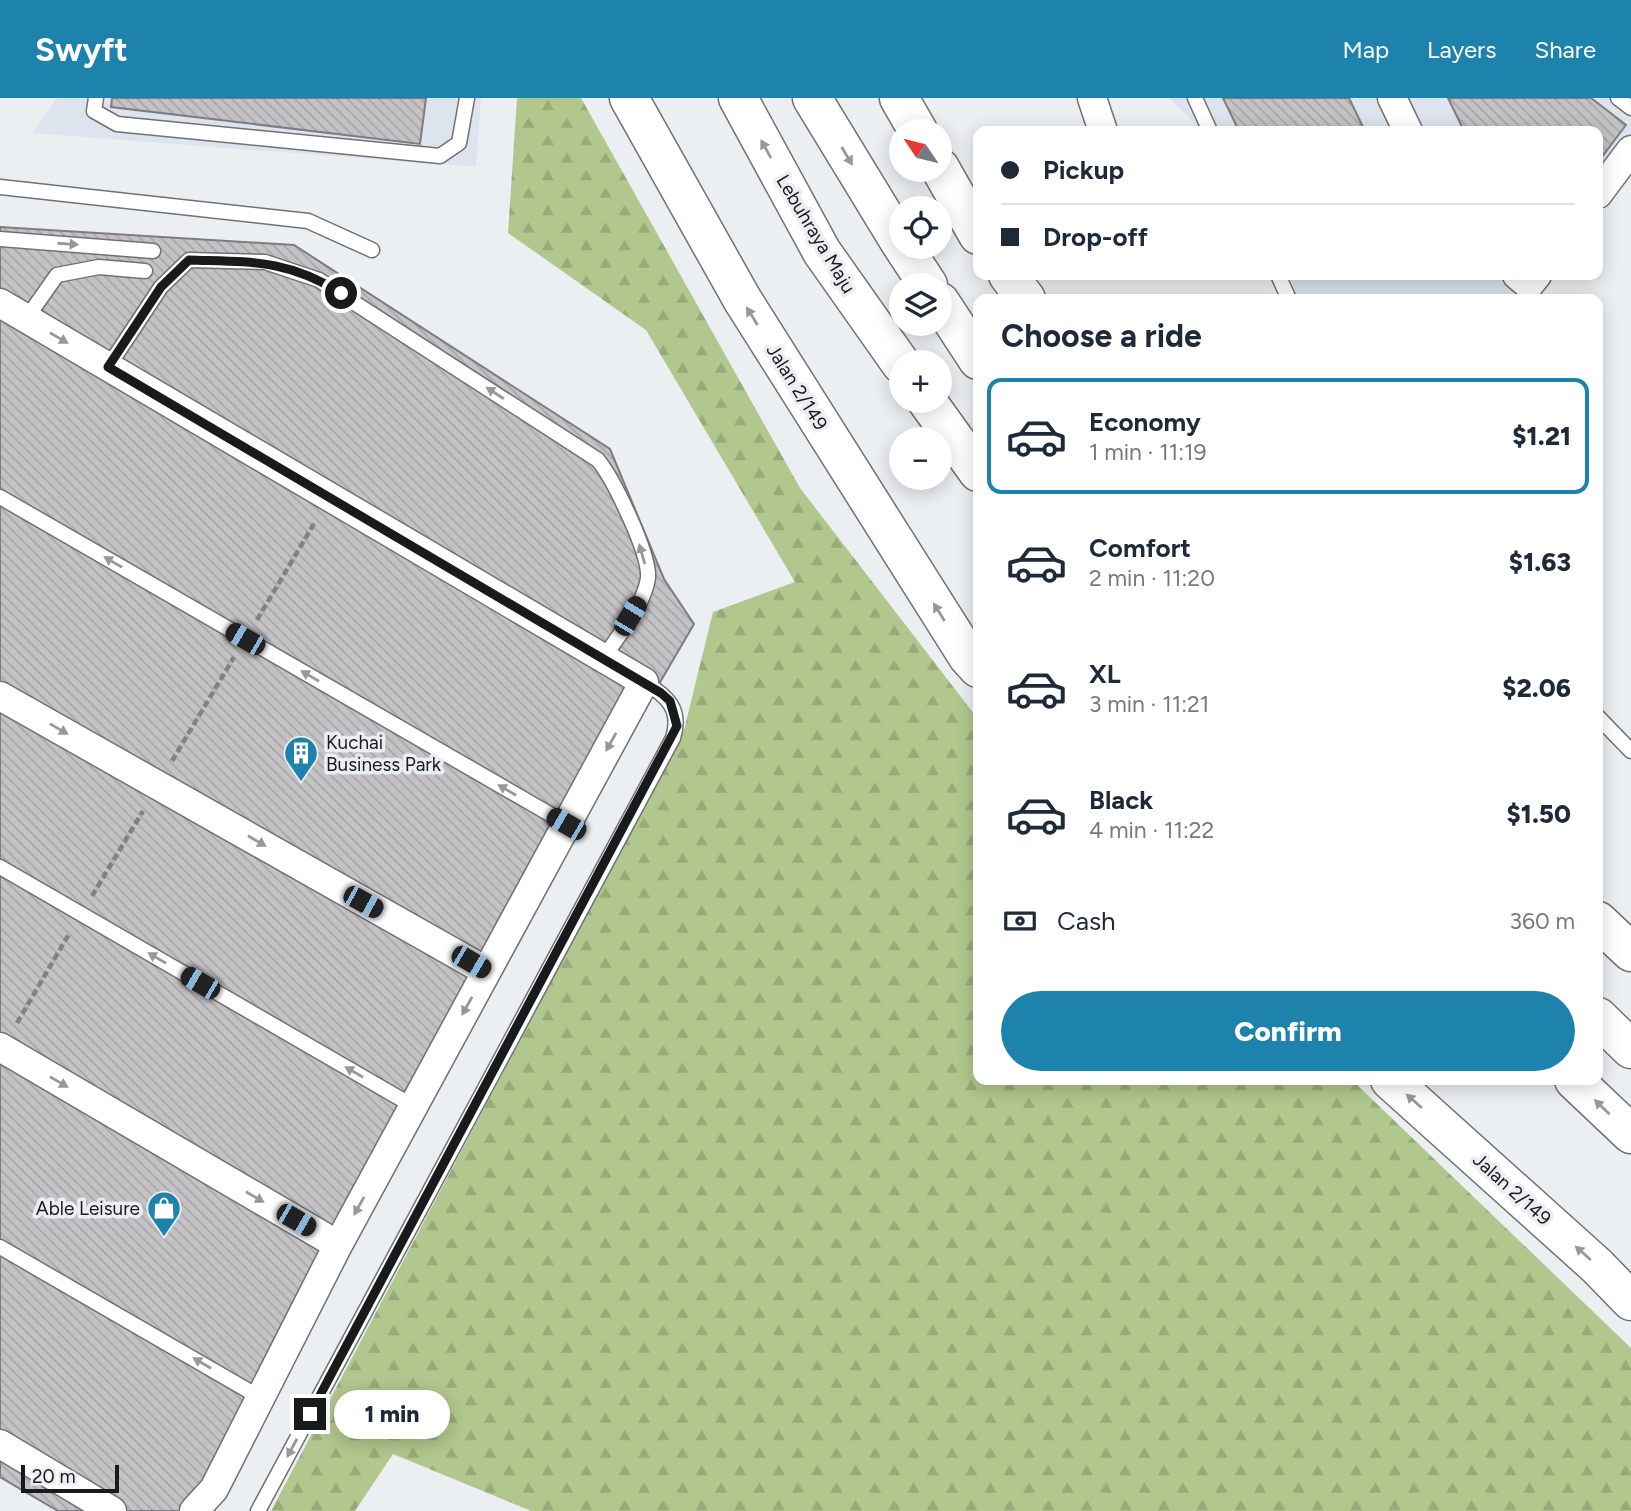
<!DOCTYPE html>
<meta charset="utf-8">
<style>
:root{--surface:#fff;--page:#f6f6f7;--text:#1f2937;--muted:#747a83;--line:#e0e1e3;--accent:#1d83ac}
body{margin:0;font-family:Figtree,sans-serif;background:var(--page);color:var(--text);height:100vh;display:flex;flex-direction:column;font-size:26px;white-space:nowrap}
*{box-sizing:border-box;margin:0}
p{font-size:23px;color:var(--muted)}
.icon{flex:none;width:38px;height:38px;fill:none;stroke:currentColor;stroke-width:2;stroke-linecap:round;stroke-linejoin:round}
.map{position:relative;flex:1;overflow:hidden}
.details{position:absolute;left:973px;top:196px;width:630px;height:791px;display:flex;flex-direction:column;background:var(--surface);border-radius:14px;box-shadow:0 4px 18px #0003}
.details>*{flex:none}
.top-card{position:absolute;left:973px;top:28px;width:630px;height:154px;border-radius:14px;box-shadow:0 4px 18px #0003;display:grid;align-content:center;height:154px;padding:0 28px;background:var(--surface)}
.needle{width:46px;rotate:305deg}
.controls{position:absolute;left:889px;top:21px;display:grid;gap:14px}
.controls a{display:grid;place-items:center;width:63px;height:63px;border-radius:50%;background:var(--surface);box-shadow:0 4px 18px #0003;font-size:35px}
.scale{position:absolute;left:21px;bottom:18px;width:98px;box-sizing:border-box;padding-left:7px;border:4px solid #191a1b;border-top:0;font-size:19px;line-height:24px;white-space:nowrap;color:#191a1b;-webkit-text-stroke:5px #eceff2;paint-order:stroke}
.end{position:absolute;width:32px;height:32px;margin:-16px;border:9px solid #191a1b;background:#fff;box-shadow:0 0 0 4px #fff}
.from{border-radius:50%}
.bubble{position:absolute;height:49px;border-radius:24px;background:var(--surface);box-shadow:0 4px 18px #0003;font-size:23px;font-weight:800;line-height:49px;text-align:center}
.car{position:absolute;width:21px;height:42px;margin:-21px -10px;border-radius:9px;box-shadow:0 0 5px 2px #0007;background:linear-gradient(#222 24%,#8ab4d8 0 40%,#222 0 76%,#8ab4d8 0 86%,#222 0)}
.top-card b{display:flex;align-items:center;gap:24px;height:66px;font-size:26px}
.top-card b+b{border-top:2px solid var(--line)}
.top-card i{width:18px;height:18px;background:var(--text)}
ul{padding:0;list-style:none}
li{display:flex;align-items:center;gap:21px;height:116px;margin:0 14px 10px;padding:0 14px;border:4px solid transparent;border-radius:14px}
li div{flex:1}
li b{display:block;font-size:26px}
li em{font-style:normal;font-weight:800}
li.selected{border-color:var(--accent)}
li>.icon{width:63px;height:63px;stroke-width:1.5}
h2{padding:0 28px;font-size:32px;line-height:84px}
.pay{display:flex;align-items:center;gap:18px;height:77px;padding:0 28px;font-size:26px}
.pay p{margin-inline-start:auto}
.primary-button{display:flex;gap:14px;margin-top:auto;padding:14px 28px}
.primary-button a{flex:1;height:80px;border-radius:42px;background:var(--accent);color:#fff;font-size:28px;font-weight:800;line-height:80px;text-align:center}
header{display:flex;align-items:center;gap:42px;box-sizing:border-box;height:98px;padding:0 35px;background:var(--accent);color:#fff}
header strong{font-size:33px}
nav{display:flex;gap:38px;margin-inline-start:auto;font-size:24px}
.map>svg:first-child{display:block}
</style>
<header>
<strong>Swyft</strong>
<nav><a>Map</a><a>Layers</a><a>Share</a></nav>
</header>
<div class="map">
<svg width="1631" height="1413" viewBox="0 0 1631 1413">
<defs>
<pattern id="forest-firs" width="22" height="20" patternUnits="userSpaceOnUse" patternTransform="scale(1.75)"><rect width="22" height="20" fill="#b1c78d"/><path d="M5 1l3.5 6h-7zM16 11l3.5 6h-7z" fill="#98aa79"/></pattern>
<pattern id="building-back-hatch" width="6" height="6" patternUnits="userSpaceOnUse" patternTransform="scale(1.75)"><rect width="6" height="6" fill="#c4c2c5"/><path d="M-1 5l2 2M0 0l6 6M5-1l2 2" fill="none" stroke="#a8a6a9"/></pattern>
</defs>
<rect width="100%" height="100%" fill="#eceff2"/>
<path fill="#dde4ed" d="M57 0H481L476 69 32 35Z
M1169 0H1631V35L1598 81V33H1202Z
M1288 177H1527L1509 201H1304L1298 197Z"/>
<path fill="url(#forest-firs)" d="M517 0H581L800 390 978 621V982H1352L1631 1250V1413H531L393 1356 355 1413H271L684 632 713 514 795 484 646 232 508 135Z"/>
<path fill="url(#building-back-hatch)" stroke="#7e7c80" stroke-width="2" d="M112 0H426L420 46 111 9Z
M1223 0H1349L1365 33H1239Z
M1448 0H1591L1626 27 1598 64V33H1464Z
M0 129 294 147 610 351 664 481 694 526 508 845 214 1413H58L0 1379Z"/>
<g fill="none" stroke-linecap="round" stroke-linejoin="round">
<g stroke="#6f7174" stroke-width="17">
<path id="service" d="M96 0 94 13 117 26 440 58 459 45 467 0
M1195 0 1210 33
M1618 0 1631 10
M0 89 308 123 372 152
M0 141 153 153
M1278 177 1289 201
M26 221 57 177 99 169 145 173
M108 269 161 189 189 162 265 164 319 182 598 362C614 382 650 456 648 480 644 508 618 537 604 560
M0 399 567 726
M1598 619 1631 653
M0 769 413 1008
M0 1149 261 1300
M258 1413 673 640C682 611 667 598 644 584"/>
</g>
<g stroke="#6f7174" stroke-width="31">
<path id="minor" d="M1092 0 1103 33
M1392 0 1408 33
M1598 96 1631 52
M1517 177 1529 187 1537 177
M0 205 644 584 338 1147 214 1391 194 1413
M0 598 486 873
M0 949 338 1147
M0 1346 112 1413"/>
</g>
<g stroke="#6f7174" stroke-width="41">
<path id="secondary" d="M629 0 742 201 968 559 978 570
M899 0 918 33
M940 70 978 137
M1008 177 1026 201
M1598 823 1631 854
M1390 982 1597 1168 1631 1203"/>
</g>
<g stroke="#6f7174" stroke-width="41">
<path id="motorway" d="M738 0 822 154 901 266
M812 0 901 146
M903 149 928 187
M940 204 978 262
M927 303 978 374
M1598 919 1631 951
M1574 982 1631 1036"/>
</g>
<path stroke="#808183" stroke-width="4.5" stroke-dasharray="7 3.5" stroke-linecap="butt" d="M257 522 315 424
M172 663 234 559
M92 798 143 713
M17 925 69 836"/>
<use href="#service" stroke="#fff" stroke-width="14"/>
<use href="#minor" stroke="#fff" stroke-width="28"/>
<use href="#secondary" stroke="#fff" stroke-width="38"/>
<use href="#motorway" stroke="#fff" stroke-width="38"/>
</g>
<defs><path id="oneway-solid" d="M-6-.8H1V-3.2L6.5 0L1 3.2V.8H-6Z" transform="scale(1.75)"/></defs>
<g fill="#989898">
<use href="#oneway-solid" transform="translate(766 51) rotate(-119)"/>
<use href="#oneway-solid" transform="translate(847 58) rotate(59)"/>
<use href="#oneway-solid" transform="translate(68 146) rotate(4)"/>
<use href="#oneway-solid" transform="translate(752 218) rotate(-122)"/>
<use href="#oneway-solid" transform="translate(59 240) rotate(30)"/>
<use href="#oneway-solid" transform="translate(495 295) rotate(-147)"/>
<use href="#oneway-solid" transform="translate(642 456) rotate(-106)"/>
<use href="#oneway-solid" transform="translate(113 464) rotate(-150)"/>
<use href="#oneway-solid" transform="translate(939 514) rotate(-122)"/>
<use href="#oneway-solid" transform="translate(310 578) rotate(-150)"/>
<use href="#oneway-solid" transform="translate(59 631) rotate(30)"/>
<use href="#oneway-solid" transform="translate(611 644) rotate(119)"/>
<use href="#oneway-solid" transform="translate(507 692) rotate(-150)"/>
<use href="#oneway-solid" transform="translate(257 743) rotate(30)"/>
<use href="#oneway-solid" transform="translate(157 860) rotate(-150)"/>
<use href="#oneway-solid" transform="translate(467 908) rotate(119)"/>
<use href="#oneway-solid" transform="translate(354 974) rotate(-150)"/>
<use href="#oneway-solid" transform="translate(59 984) rotate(30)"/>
<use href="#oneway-solid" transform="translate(1414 1003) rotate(-138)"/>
<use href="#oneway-solid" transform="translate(1602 1009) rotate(-136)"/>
<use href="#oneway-solid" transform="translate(255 1099) rotate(30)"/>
<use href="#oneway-solid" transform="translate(359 1108) rotate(119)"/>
<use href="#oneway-solid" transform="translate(1583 1155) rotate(-138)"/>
<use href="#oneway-solid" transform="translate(202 1265) rotate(-150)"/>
<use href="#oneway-solid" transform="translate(292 1350) rotate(118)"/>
</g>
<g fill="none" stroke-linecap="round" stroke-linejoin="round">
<path stroke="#191a1b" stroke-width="9" d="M310 1316 677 628 670 603 661 595 108 269 161 189 189 162C250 164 287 161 341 195"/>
</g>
<defs>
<g id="building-pin" transform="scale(1.75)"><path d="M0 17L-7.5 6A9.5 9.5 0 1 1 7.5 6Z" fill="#1d83ac" stroke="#eceff2"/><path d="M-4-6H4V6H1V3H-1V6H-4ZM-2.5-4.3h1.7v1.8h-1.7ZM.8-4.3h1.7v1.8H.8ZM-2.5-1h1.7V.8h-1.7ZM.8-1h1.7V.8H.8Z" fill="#fff"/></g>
<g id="shop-pin" transform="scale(1.75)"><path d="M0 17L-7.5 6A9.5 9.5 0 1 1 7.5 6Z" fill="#1d83ac" stroke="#eceff2"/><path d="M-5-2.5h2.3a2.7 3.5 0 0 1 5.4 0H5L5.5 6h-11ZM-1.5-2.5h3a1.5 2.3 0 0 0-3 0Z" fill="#fff"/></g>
</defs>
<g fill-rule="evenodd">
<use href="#building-pin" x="301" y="655"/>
<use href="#shop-pin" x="164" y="1110"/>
</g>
<g text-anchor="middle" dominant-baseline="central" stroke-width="7" stroke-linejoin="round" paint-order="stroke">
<g font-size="19" fill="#191a1b" stroke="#eceff2">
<text transform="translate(816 136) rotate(59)">Lebuhraya Maju</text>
<text transform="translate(797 289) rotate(58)">Jalan 2/149</text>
<text transform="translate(1512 1091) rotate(42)">Jalan 2/149</text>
</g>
<g font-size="19" fill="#191a1b" stroke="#eceff2" text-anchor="start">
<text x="326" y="644">Kuchai<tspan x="326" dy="22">Business Park</tspan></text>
<text x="140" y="1110" text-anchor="end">Able Leisure</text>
</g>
</g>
</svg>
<div class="controls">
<a><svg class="needle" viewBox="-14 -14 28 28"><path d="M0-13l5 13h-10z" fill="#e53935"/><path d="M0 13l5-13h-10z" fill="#747a83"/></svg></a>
<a><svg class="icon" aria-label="locate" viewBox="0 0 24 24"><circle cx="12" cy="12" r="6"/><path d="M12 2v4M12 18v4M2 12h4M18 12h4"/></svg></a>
<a><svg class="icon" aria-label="layers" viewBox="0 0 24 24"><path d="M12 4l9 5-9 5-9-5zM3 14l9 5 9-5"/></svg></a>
<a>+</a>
<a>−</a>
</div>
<div class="scale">20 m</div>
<i class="end from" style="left:341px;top:195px"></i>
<i class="end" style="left:310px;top:1316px"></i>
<div class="bubble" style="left:334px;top:1292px;width:116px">1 min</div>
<i class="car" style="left:630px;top:518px;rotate:31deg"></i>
<i class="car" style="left:245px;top:541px;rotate:300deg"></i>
<i class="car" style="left:566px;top:726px;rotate:300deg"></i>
<i class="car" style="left:363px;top:804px;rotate:119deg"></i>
<i class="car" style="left:471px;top:864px;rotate:120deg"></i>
<i class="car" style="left:200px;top:885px;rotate:300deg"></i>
<i class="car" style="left:296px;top:1122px;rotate:120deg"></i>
<div class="top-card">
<b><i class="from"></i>Pickup</b>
<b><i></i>Drop-off</b>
</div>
<section class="details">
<h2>Choose a ride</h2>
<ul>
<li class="selected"><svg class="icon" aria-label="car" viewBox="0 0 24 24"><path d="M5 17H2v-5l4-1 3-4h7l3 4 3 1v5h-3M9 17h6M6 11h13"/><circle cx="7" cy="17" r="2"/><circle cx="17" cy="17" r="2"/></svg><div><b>Economy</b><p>1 min · 11:19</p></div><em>$1.21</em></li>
<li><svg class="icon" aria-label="car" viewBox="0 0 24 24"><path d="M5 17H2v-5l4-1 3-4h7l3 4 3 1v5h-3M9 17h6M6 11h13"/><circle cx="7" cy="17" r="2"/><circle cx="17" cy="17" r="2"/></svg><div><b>Comfort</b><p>2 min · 11:20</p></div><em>$1.63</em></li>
<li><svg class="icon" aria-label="car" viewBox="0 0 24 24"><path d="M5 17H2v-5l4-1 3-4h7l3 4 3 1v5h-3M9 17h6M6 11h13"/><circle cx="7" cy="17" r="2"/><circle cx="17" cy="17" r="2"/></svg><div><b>XL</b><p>3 min · 11:21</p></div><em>$2.06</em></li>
<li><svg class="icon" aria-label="car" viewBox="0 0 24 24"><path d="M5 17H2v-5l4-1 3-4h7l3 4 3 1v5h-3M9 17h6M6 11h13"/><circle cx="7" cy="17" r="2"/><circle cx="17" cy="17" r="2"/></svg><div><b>Black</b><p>4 min · 11:22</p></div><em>$1.50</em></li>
</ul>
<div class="pay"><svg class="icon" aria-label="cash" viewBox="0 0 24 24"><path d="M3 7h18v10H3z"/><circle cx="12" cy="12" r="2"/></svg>Cash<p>360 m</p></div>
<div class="primary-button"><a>Confirm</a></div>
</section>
</div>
